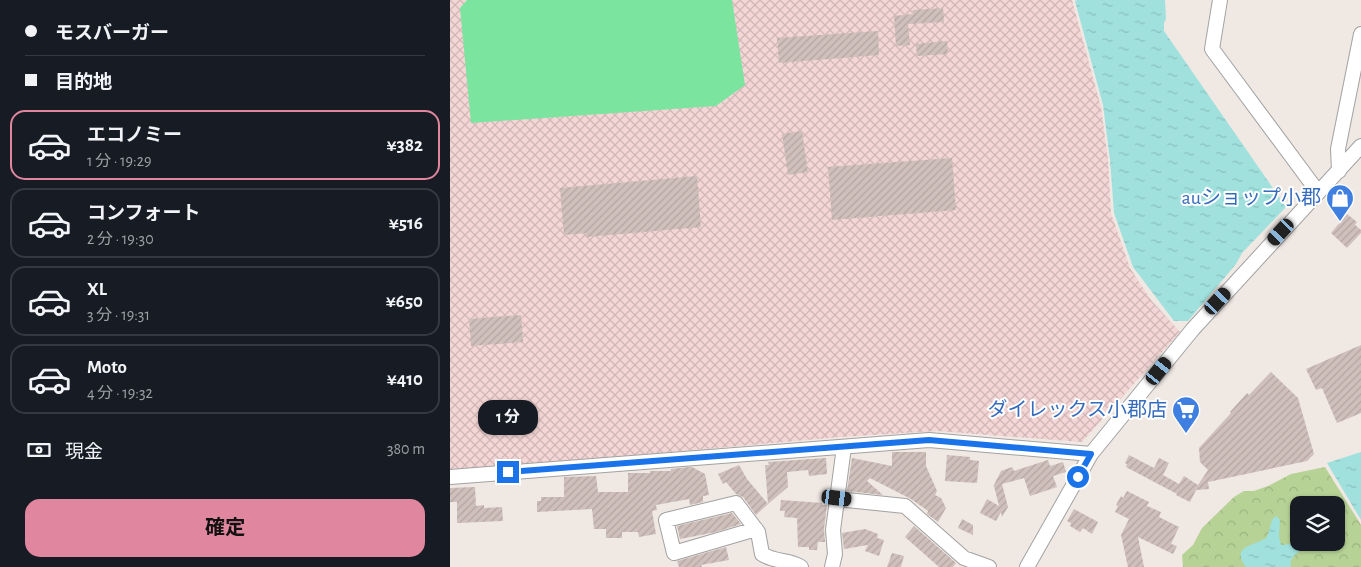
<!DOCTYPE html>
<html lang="ja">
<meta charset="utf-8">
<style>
:root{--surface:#171b24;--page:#242831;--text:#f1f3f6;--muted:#9ea1a6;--line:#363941;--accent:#e0869f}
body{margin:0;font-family:"Alegreya Sans","Noto Sans JP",sans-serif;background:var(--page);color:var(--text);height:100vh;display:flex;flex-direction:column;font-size:19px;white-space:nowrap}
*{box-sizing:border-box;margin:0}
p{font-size:16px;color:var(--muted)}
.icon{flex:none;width:28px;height:28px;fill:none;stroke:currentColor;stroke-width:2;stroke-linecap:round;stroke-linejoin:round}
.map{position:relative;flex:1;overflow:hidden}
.panel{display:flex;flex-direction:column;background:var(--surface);width:450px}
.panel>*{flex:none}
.guide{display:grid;align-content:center;height:110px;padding:0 25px;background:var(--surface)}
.tools{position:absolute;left:840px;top:496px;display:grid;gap:10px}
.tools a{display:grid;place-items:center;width:55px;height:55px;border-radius:10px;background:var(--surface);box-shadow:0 1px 4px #0004;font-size:25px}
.end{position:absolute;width:22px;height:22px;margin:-11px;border:6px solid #1a73e8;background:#fff;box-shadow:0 0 0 2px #fff}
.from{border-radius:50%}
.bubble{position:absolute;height:35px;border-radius:15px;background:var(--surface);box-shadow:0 1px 4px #0004;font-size:16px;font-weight:700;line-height:35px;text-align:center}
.car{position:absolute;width:15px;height:30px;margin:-15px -8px;border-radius:6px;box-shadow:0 0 4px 1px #0007;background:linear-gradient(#222 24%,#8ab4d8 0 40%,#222 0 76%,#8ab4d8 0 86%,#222 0)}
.guide b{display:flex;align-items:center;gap:18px;height:48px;font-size:19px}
.guide b+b{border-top:1px solid var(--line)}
.guide i{width:12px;height:12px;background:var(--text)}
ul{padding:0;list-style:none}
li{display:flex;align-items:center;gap:15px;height:70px;margin:0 10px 8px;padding:0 15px;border:2px solid var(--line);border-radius:15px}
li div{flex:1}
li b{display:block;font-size:19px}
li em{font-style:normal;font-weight:700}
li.current{border-color:var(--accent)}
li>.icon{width:45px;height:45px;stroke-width:1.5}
.pay{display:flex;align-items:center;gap:12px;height:55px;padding:0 25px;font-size:19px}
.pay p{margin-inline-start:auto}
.action{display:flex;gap:10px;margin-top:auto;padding:10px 25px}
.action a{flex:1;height:58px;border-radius:15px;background:var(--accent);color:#111;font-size:20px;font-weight:700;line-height:58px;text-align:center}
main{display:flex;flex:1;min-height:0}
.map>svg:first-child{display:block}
</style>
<main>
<section class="panel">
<div class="guide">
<b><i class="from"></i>モスバーガー</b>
<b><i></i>目的地</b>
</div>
<ul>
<li class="current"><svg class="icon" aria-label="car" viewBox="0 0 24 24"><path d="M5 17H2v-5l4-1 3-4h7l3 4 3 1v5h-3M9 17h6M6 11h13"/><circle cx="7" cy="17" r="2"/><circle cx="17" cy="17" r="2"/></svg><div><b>エコノミー</b><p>1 分 · 19:29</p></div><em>¥382</em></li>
<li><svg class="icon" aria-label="car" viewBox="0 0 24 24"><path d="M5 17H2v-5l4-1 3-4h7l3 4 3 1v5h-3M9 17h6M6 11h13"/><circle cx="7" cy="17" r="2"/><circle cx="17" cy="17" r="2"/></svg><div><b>コンフォート</b><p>2 分 · 19:30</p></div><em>¥516</em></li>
<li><svg class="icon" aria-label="car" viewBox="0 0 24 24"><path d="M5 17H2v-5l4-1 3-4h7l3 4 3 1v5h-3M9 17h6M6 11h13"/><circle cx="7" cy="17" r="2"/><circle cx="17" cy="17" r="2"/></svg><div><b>XL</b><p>3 分 · 19:31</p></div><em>¥650</em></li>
<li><svg class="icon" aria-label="car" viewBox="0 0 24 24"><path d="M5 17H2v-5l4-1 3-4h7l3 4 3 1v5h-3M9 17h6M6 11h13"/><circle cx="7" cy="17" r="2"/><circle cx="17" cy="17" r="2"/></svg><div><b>Moto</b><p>4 分 · 19:32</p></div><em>¥410</em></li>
</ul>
<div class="pay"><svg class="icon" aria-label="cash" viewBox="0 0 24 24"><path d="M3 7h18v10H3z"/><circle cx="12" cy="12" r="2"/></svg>現金<p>380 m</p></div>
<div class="action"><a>確定</a></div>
</section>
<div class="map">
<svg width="911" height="567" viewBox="0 0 911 567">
<defs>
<pattern id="military-cross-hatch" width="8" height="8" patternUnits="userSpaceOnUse" patternTransform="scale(1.25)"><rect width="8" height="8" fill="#f3d6d5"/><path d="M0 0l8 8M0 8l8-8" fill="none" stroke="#d0b7b6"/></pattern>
<pattern id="forest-crowns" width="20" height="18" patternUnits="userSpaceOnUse" patternTransform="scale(1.25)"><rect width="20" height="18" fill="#b7d295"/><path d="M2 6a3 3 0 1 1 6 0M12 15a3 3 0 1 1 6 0" fill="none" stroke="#9db480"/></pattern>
<pattern id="water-ripples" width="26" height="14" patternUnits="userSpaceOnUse" patternTransform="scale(1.25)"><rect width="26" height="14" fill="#a0e1de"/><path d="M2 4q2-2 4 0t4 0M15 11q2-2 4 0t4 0" fill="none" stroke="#89c1be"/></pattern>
<pattern id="building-hatch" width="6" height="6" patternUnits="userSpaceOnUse" patternTransform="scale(1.25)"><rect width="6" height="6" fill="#d0c0bc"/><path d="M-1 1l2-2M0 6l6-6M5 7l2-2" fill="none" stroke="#b2a5a1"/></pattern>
</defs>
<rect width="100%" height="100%" fill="#f0e8e3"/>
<path fill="url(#military-cross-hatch)" d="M0 0H622L651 107 658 160 661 213 680 268 701 300 730 332 632 442 487 431 390 437 0 472Z"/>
<path fill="url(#forest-crowns)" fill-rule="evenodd" d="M875 467 911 525V567H733L732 555 743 545 752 528 784 497 794 491H804L818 486 841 474ZM849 505H886V542H849Z"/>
<path fill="#7be5a0" d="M17 0H282L295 85 266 106 21 123 10 8Z"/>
<path fill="url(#water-ripples)" d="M627 0H715L716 19 714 23V31L836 207 792 253 786 264 738 321H724L683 267 664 213 660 160 653 105 625 1Z
M911 452V520L877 463Z
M826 516 830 520 829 536 831 545 840 544 848 539 849 542 852 543 851 550C845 555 839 558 841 567H796C780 546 804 546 816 538 821 531 819 521 826 516Z"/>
<path fill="url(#building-hatch)" d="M493 8 494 22 458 24 460 45 446 46 444 16 463 14V10Z
M428 31 429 55 329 63 327 38Z
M497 41 498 54 467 56 466 44Z
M352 131 358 172 338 175 332 134Z
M502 158 506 210 382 220 378 167Z
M247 176 251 227 137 237V233L114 235 110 188Z
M897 214 907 222 905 225 911 230V233L897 248 881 233Z
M71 315 73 342 21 346 19 319Z
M911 345V413L887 423 872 388 866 390 856 369Z
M821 372 848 398 864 454 857 461 758 482 759 489 746 490 740 502 726 495 727 494 676 467 677 464 675 463 679 455 704 468 709 458 719 463 713 475 729 484 734 476 748 485 758 470 750 462 749 448 781 413 780 412 797 393 799 395Z
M442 452H476V466L487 491 485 495 491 498 496 508 488 522 477 514 478 511 461 499 420 478 417 481 433 495 397 491 402 458 442 466Z
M497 455 520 457V460L529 461 527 483 495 481Z
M376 458 377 474 359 476 358 470 337 472 338 487 318 504 315 465H319L318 462Z
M598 460 600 466 613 462 616 472 603 476 607 487 580 496 574 478 552 484 558 507 552 517 551 512 546 521 530 513 537 499 549 506 544 486 543 487 551 471 562 467 564 471Z
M289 465 297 479 318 504 306 515 293 497 286 494 276 482 273 484 268 474Z
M239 467H242L255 474 259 495 253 496V502L240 505 239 499 206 505 207 510 202 511 206 534 189 537 188 532H172V538H156V529H144L142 509 87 512V501H91V497H114V477L146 476 148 492H178V473H200V471H221V469Z
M25 487 26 506 34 505V508L52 507 53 521 7 523V502H0V488Z
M677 491 699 502 697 506 711 512 709 517 729 527 721 544 727 546 723 554 688 537 694 567H678L671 535 679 519 665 512 668 506 666 505 671 496 673 498Z
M331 500 372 503V505H377L374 529 375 542H368L367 550H359V547H348L347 518 334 517 335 511H330Z
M624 509 648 522 642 534 633 528 630 532 620 526 621 523 617 521Z
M282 513 291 524 266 532 230 539 227 526Z
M512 519 523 525V535L508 528Z
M464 526 506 563 503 567H489L455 537Z
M415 529 428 534 427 538 434 540 429 556 415 551 418 545 394 549 392 533Z
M276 547 279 560 251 565 252 567H229L227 561Z
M442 553 454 556 451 567H437Z"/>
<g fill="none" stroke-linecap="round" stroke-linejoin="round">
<g stroke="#a2a2a2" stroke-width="16">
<path id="minor" d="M770 0 762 49 868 192
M889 171 888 149 911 34
M0 477 479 440 641 454
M387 499 455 506 514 558 539 567
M306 529 224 553 216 520 286 503 308 532 312 554C326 563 338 559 351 567
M382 567 385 554 383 530 394 447
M577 567 641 454 743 329 911 146"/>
</g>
<use href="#minor" stroke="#fff" stroke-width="14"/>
</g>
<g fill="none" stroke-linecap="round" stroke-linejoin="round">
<path stroke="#1a73e8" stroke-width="6" d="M58 472 479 440 641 454 628 477"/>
</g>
<defs>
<g id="shop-pin" transform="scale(1.4375)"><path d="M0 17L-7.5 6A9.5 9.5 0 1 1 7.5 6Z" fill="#3f7fe0" stroke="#fff"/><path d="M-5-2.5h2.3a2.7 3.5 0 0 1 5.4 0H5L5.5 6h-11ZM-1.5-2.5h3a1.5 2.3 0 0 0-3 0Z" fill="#fff"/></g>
<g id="supermarket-pin" transform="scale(1.4375)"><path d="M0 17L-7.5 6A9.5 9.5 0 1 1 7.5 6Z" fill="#3f7fe0" stroke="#fff"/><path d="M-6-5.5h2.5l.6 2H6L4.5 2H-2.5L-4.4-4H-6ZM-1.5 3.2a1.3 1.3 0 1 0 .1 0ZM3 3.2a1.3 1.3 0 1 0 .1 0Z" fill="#fff"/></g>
</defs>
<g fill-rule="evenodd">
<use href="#shop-pin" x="890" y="198"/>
<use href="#supermarket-pin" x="736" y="410"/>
</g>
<g text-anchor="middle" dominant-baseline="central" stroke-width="4" stroke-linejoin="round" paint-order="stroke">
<g font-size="20" fill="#366cbe" stroke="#fff" text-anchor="end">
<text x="871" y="198">auショップ小郡</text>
<text x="717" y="410">ダイレックス小郡店</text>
</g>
</g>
</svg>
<div class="tools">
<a><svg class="icon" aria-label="layers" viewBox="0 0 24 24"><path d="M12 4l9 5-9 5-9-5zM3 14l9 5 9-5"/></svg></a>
</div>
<i class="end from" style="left:628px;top:477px"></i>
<i class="end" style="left:58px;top:472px"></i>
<div class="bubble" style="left:28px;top:400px;width:60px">1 分</div>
<i class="car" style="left:831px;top:232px;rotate:223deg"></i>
<i class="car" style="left:768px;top:301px;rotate:43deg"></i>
<i class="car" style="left:709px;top:371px;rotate:39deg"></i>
<i class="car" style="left:387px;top:498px;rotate:97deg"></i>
</div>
</main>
